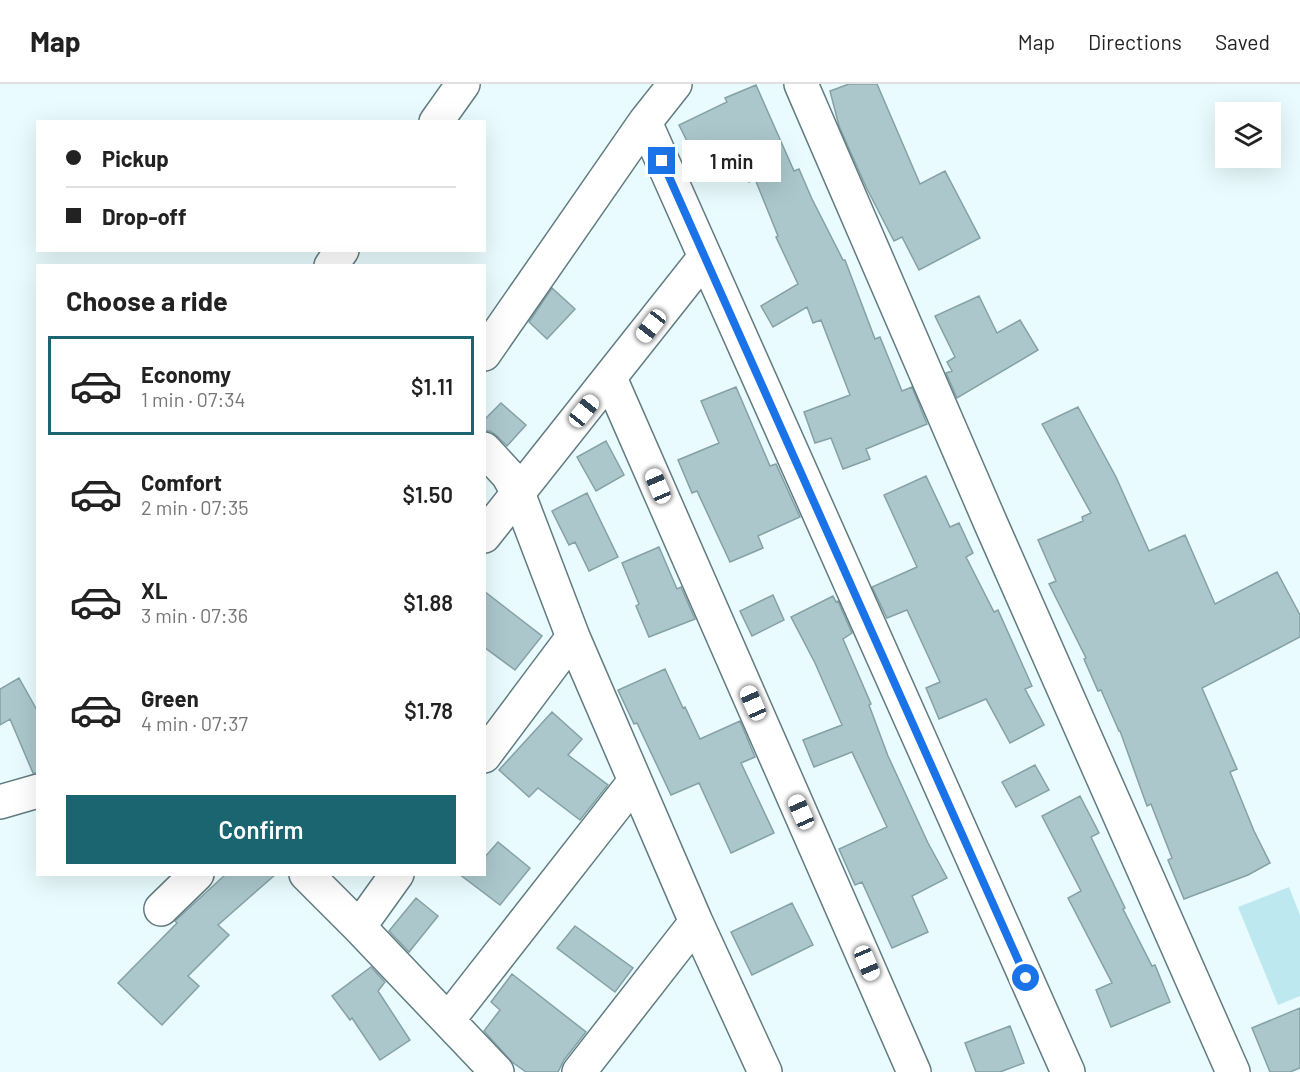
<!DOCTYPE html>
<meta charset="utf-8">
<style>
:root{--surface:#fff;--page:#f6f6f6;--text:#222;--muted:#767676;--line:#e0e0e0;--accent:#1a6570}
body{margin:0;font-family:Barlow,sans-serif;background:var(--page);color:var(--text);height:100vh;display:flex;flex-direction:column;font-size:22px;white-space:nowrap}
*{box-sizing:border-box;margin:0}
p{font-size:20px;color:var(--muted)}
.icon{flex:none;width:33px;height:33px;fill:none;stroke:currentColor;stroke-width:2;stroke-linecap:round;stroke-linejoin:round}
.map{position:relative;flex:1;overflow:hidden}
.sheet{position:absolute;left:36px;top:180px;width:450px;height:612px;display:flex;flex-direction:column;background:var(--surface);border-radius:0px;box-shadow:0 6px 24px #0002}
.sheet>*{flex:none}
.hud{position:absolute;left:36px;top:36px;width:450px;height:132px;border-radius:0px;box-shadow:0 6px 24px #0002;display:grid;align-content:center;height:132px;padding:0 30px;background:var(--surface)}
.fabs{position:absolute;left:1215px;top:18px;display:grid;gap:12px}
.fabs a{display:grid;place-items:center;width:66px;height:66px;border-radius:0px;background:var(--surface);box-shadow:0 6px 24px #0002;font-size:30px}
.end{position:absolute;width:27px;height:27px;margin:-14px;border:8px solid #1a73e8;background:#fff;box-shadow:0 0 0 3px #fff}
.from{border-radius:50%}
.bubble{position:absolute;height:42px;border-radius:0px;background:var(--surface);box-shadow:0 6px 24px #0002;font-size:20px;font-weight:600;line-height:42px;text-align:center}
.car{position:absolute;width:18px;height:36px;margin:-18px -9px;border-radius:8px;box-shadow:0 0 4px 2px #0007;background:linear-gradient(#fff 24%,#345 0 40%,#fff 0 76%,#345 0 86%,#fff 0)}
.hud b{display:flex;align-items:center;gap:21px;height:57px;font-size:22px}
.hud b+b{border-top:2px solid var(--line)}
.hud i{width:15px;height:15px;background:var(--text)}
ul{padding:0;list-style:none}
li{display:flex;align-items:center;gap:18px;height:99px;margin:0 12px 9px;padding:0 18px;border:3px solid transparent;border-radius:0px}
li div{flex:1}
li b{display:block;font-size:22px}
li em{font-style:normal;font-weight:600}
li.current{border-color:var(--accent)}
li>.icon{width:54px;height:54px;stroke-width:1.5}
h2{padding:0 30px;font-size:27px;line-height:72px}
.cta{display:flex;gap:12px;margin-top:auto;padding:12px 30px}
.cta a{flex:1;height:69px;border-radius:0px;background:var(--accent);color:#fff;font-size:24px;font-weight:600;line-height:69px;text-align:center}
header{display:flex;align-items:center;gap:36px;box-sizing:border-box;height:84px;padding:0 30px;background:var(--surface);border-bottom:2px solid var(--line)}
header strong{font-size:28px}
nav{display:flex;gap:33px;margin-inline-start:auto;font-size:21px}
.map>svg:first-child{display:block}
</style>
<header>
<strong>Map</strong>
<nav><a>Map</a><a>Directions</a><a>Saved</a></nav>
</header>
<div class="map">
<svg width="1300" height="988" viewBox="0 0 1300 988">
<rect width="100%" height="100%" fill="#e9fbfe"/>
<path fill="#bee8f0" d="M1289 803 1300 831V912L1278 921 1238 823Z"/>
<path fill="#abc7cc" stroke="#85a1a5" stroke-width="1.5" d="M849 0H877L920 100 945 87 980 154 919 186 902 153 894 157 866 103 839 42 830 7Z
M756 1 794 87 799 85 812 115 843 176H845L875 255 880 253 902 307 912 303 927 340 866 365 870 375 843 385 831 354 815 359 804 328 850 311 821 236 813 239 807 223 773 243 761 222 798 200 776 153 778 152 755 95 749 98 732 61 697 77 679 41 727 18 725 14Z
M552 204 575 225 547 255 529 238Z
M979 212 997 249 1020 236 1038 266 957 314 946 289 952 287 947 278 955 273 935 232Z
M736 303 770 382 776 380 800 433 758 452 763 464 730 478 697 407 692 409 678 376 719 359 701 317Z
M501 319 526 341 507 362 497 352 490 347H484V336Z
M1078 323 1116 393 1149 467 1185 451 1215 520 1277 488 1300 531V553L1202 604 1237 685 1230 688 1254 747 1270 779 1248 791 1184 815 1168 776 1172 774 1151 720 1147 722 1120 647H1119L1101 606 1098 607 1084 575 1086 574 1049 500 1056 497 1038 456 1083 437 1082 433 1091 429 1042 340Z
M606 357 624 391 596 407 577 373Z
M926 392 950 443 959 439 973 469 966 473 994 528 998 526 1032 602 1025 605 1044 641 1010 659 986 615 939 635 926 604 940 598 907 526 887 534 872 503 917 483 884 411Z
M587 409 618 473 589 487 575 458 569 461 552 427Z
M659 463 677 505 681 503 695 535 649 553 636 522 639 520 622 479Z
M484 507 542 552 515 586 484 563Z
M773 511 784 536 752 552 740 527Z
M833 512 836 518 838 517 852 549 843 555 871 620 869 621 888 672 928 759 947 794 912 812 928 848 892 864 862 798 855 801 839 765 887 743 852 668 814 683 803 656 842 641 815 579 791 533Z
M665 585 683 624 685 623 700 655 740 637 755 673 741 679 774 749 731 769 699 699 671 711 637 639 634 640 618 606Z
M19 594 38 628V689H33L10 635 0 641V605Z
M552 628 582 655 568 671 608 701 580 736 538 704 529 713 499 686Z
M1035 681 1049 706 1016 723 1002 698Z
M1080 712 1099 749 1091 753 1125 824 1123 825 1152 882 1155 881 1170 918 1111 943 1096 906 1112 899 1068 814 1081 807 1042 732Z
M498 758 530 784 500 821 459 790H484V774Z
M226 790H276L218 841 229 851 188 892 199 902 162 941 118 899 177 839 175 837Z
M416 814 438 832 409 868 389 847Z
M792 819 813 861 752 891 731 848Z
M575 842 633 884 615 908 557 864Z
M371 883 385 898 378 907 410 956 380 976 352 934 350 936 332 912Z
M512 890 586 948 564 976 558 988H526L512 978 484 947 500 926 491 918Z
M1300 924V984L1290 988H1270L1252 944Z
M1010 942 1024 979 1000 988H976L965 959Z"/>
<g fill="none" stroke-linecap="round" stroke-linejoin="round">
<g stroke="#617c80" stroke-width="36">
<path id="street" d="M801 0 991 440 1233 988
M436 38 463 0
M645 38 1068 988
M331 182 342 166
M484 270 645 38 675 0
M610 294 914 988
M484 365 508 391 518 409 573 553 696 838 765 988
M484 452 705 173
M484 672 573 553
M0 718 38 707
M306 790 359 843 497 988
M161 825 197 790
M359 843 397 790
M448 936 635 697
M579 988 696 838"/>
</g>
<use href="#street" stroke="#fff" stroke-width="33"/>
</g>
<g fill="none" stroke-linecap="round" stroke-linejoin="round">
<path stroke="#1a73e8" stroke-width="8" d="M662 77 1026 894"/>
</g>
</svg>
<div class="fabs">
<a><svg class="icon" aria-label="layers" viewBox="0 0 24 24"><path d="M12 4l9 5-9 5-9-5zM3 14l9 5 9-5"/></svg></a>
</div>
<i class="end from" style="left:1026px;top:894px"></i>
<i class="end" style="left:662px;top:77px"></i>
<div class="bubble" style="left:682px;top:56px;width:99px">1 min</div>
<i class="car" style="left:651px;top:242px;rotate:218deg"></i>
<i class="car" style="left:584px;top:327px;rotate:39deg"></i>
<i class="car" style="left:658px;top:402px;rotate:337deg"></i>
<i class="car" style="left:753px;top:619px;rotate:336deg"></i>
<i class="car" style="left:801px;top:728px;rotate:336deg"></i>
<i class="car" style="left:867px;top:879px;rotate:157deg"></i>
<div class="hud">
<b><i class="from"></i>Pickup</b>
<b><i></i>Drop-off</b>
</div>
<section class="sheet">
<h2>Choose a ride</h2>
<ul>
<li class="current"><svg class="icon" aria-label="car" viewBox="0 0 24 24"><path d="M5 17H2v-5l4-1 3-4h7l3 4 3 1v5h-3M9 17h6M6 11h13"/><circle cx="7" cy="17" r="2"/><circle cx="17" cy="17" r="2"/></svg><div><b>Economy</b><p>1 min · 07:34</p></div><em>$1.11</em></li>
<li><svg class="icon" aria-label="car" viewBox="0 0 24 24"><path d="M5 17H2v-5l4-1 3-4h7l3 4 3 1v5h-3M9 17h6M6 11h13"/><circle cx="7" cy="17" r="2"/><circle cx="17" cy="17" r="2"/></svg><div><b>Comfort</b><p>2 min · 07:35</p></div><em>$1.50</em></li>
<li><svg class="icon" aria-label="car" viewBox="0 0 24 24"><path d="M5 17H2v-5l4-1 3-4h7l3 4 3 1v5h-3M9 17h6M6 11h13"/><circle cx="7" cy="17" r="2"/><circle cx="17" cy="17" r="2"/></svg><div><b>XL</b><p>3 min · 07:36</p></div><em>$1.88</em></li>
<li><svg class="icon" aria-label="car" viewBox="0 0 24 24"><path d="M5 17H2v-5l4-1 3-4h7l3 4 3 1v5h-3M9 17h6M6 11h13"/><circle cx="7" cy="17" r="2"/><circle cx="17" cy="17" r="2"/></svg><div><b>Green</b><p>4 min · 07:37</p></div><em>$1.78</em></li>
</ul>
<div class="cta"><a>Confirm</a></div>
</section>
</div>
